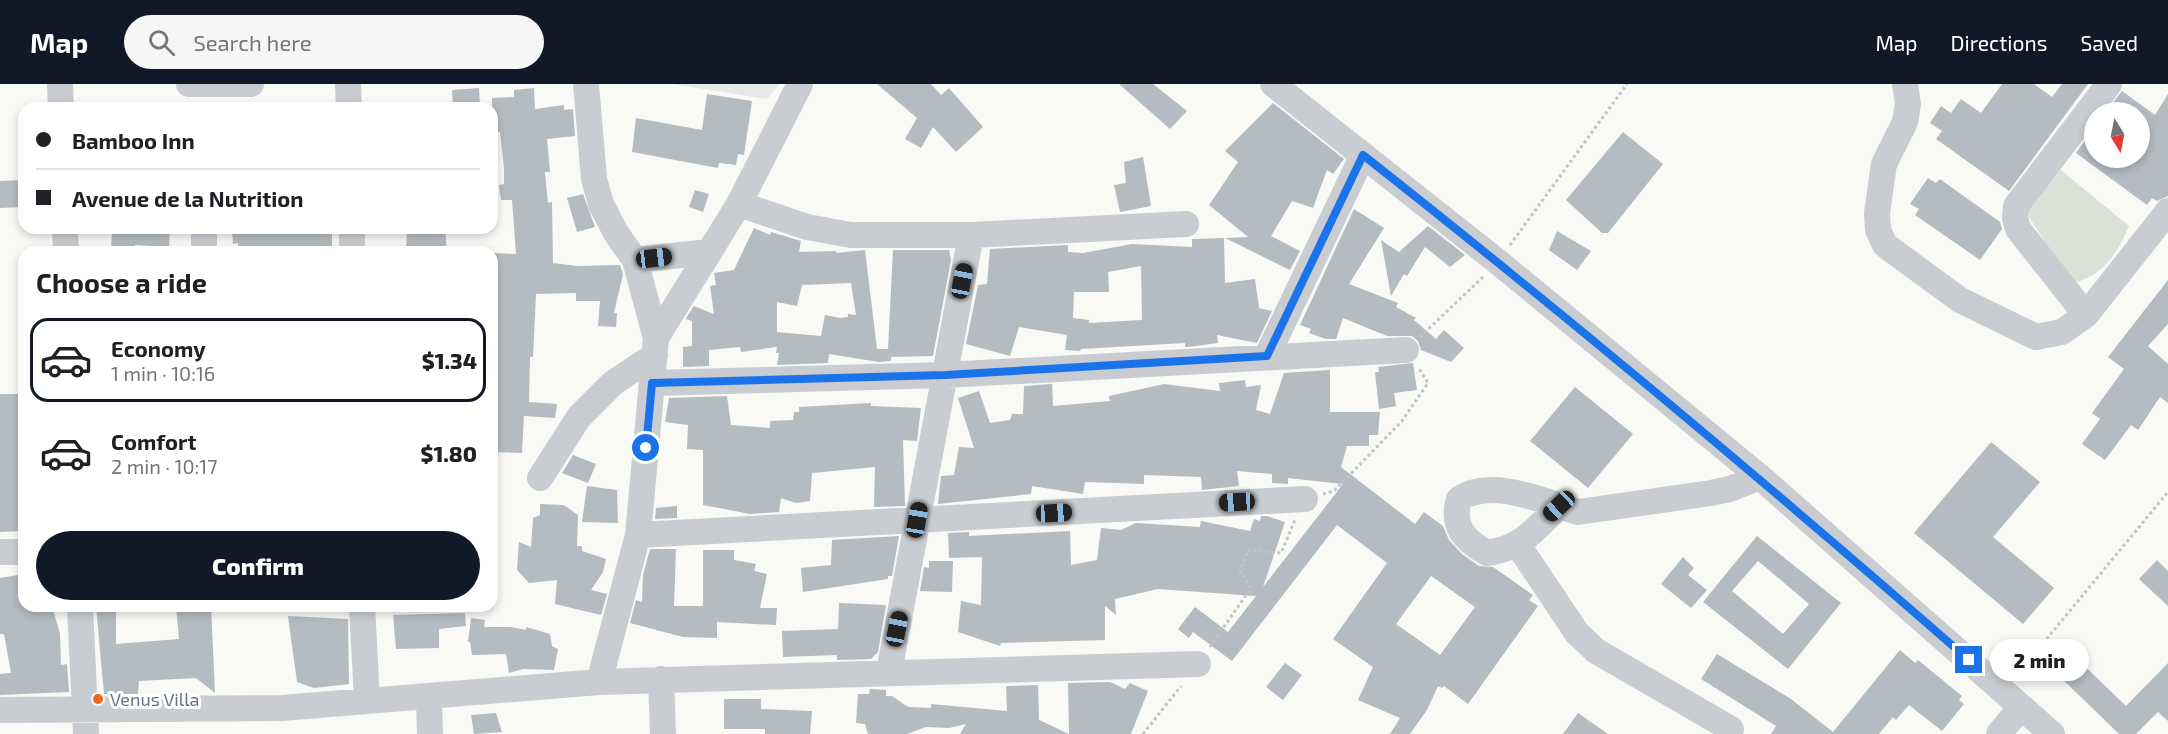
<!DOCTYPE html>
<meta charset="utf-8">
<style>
:root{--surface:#fff;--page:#f6f6f6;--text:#202124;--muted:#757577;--line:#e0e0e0;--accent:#111827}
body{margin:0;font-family:"Exo 2",sans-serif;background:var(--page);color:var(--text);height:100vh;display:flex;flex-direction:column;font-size:22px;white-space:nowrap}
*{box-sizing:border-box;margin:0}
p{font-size:20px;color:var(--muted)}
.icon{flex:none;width:33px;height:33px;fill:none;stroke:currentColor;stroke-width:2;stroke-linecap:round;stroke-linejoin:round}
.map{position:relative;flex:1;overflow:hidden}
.details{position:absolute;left:18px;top:162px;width:480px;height:366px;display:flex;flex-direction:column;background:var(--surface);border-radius:18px;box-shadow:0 3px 9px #0003}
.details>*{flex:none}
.guide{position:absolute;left:18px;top:18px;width:480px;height:132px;border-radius:18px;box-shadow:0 3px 9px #0003;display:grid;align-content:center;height:132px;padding:0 18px;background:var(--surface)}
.needle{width:39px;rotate:170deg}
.fabs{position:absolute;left:2084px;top:18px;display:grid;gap:12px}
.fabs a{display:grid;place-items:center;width:66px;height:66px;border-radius:50%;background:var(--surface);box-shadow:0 3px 9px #0003;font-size:30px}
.end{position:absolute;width:27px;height:27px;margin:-14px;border:8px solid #1a73e8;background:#fff;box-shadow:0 0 0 3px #fff}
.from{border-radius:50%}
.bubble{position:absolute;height:42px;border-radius:21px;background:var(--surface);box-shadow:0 3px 9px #0003;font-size:20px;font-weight:800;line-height:42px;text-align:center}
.car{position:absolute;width:18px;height:36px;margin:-18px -9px;border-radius:8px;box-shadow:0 0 4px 2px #0007;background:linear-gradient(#222 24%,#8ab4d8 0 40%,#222 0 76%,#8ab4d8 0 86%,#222 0)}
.guide b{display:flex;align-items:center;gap:21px;height:57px;font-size:22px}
.guide b+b{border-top:2px solid var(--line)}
.guide i{width:15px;height:15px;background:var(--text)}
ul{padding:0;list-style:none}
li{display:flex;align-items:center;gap:18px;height:84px;margin:0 12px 9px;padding:0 6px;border:3px solid transparent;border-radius:18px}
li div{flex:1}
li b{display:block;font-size:22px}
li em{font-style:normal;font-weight:800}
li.current{border-color:var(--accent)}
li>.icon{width:54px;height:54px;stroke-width:1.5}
h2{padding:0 18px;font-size:27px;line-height:72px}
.primary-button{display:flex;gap:12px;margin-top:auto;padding:12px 18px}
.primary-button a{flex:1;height:69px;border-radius:36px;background:var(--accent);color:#fff;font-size:24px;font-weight:800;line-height:69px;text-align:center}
header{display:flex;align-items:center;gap:36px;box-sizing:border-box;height:84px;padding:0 30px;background:var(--accent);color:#fff}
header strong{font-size:28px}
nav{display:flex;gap:33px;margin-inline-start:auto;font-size:21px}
.search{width:420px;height:54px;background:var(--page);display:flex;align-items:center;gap:15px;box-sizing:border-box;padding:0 21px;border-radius:33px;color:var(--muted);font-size:22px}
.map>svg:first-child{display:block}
</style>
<header>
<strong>Map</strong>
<div class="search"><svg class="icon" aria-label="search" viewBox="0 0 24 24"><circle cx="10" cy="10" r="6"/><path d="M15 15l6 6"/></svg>Search here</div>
<nav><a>Map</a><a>Directions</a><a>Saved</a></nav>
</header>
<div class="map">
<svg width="2168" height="650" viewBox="0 0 2168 650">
<rect width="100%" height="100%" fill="#f9f9f6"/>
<path fill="#e7e8e7" d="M672 0H779L767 15Z"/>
<path fill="#dae2d7" d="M2056 82 2129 142C2117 170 2103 193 2071 199L2024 125Z"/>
<path fill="#b4bbc1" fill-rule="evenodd" d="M877 0H931L941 11 949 4 983 43 956 68 933 43 921 64 905 55 917 34Z
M1119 0H1153L1187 27 1170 45Z
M2002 0H2034L2052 13 2062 0H2088L2009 107 1936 55 1942 47 1930 39 1941 22 1951 29 1961 15 1981 29Z
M479 4 480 24H453L452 6Z
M534 4 535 25 564 21V26L573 25 575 52 547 55 550 88H545L548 119 552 118 553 179 577 182 620 181 623 190 614 229H617L616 243 598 242 600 217H576V209L536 210 533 273H530L529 318 557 320 555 334 524 332 522 369 493 368 495 325H492V169L516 170 512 116H501L499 101 504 100V84L500 48 492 49V14L514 13V6Z
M2122 7 2155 31 2168 10V112L2157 117 2152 114 2147 121 2076 69 2094 44V74H2139V28H2106Z
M707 10 752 17 744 71 738 70 736 81 719 79 718 84 632 68 636 34 702 46Z
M1273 19 1344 75 1333 90 1327 86 1313 124 1292 117 1271 152 1300 167 1290 186 1225 154 1248 153 1209 121 1238 78 1225 67Z
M1623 48 1663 80 1608 149H1602L1566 116Z
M1143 73 1151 122 1120 128 1114 101 1126 99 1124 78Z
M1928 94 1936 99 1940 95 2000 138 2002 145 1980 176 1915 131 1919 125 1910 120Z
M24 96V123L0 124V97Z
M695 106 709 110 703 128 689 123Z
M583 110 595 143 577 148 567 114Z
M1354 125 1384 144 1349 200 1398 219 1396 223 1416 234 1414 236 1436 255 1444 246 1464 264 1451 278 1421 266 1418 257 1412 252H1387L1343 234 1336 255H1326L1309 249 1311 245 1300 241Z
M1428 142 1465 171 1450 183 1425 163 1407 192 1404 190 1391 212 1381 156 1399 168Z
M112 144H170L169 163 135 161V168L111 167Z
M232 144H332V168H239L238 159 233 160Z
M407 144H445L447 168H406Z
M754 144 770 151 771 148 801 157 799 168 836 167V169L865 166 877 265H888L893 166H949L951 176 933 272 891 273V277L879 278 829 270 828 279 777 281 779 269H776L777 263 741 268 740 263 709 266V282L683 283V263L692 262V237L686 235 688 231 694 222 714 230 710 202 716 201 714 189 734 186ZM851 199 856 231 848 230V233L840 234 825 231 821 252 777 248V218L797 222 802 201Z
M1557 147 1591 167 1577 186 1549 166Z
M1224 154 1225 199 1255 195 1259 224 1272 227 1257 259 1217 251 1218 259 1188 263H1185V259L1081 265 1080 267 1065 266 1067 251 1019 243 1010 272 966 260 978 201 987 200 990 165 1068 161V168L1083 169 1132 160 1192 163V155ZM1141 182 1142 236 1089 239V236L1073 234 1074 208H1109L1108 188Z
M2168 196V240L2148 262 2168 280V319L2160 313 2138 346 2131 341 2105 376 2082 360 2100 335 2092 329 2124 285 2108 273Z
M1413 279 1417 306 1394 309 1396 322 1379 325 1375 288H1379L1378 283Z
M1330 286V328H1380L1378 351H1369V362H1347L1341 383 1415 440 1424 428 1443 442 1449 456 1462 470 1479 482 1493 483 1533 511 1529 516 1538 522 1468 620 1444 602 1442 604 1438 602 1427 626 1410 650H1390L1400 634 1358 616 1373 583 1333 555 1387 479 1337 441 1232 577 1193 548 1189 554 1178 545 1195 523 1228 548 1256 512 1158 505 1115 515 1116 531 1105 522V556L1001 559 1000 562 958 548 961 517 981 521 982 473 949 474 948 449 969 448V452L1070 447 1071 481 1097 476 1101 444 1121 446 1136 439 1200 443 1201 437 1250 447 1254 435 1260 437 1261 432H1267L1285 438 1263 503 1343 400 1288 394V400L1272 399V390L1237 387 1239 402 1202 406 1201 393 1144 391V400L1085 398 1083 410 1032 402 1031 410 938 420 941 392 954 391 959 363 974 364 958 314 979 307 990 339 1010 336 1012 330H1023L1024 302 1052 300 1053 322 1110 317 1109 312 1164 300 1220 307 1219 299 1245 296 1246 303 1261 301 1256 326 1270 330 1284 289ZM1431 492 1475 523 1440 571 1396 540Z
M1575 303 1633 350 1588 404 1530 357Z
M0 310H21L24 322V447L0 448Z
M727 312 731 341 770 344V337L793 336 794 328H799V323L871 319V322L921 324 917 357 903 356 905 422 874 423 875 383 812 389 810 417 796 419 781 414 779 428 750 430 703 421V366L687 365 688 341 665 338 669 314Z
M1991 358 2040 398 1993 453 2054 504 2023 540 1914 449Z
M573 371 596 380 588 399 562 389Z
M587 402 617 406 618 439 582 438Z
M540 420 564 421 578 431 577 462H582V467L606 475 603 488 591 506 607 510 601 531 555 520 557 496 529 499 517 486 519 458 531 463 533 434 540 431Z
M677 422V434L655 435 656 424Z
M899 452 892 492H888V495L803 508 801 484 831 481 832 456Z
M1757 452 1841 519 1788 585 1703 518ZM1758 477 1809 520 1783 550 1732 507Z
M650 465H676L674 522H703V466H734V476L756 480 754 487 767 490 760 524H777L776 541 717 538V554L683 553 630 539 636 516 642 518 643 491Z
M1683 473 1694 484 1688 491 1707 506 1691 524 1661 500Z
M2157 476 2168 487V522L2139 495Z
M929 477H953L952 508 920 507 924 483 929 484Z
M24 490V522H52L60 550 61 581 67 580 69 608 0 611V590L11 589 4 550H0V494Z
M839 519 886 521 878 568 871 575 837 576V571L783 573 782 547 838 545Z
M96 522H116V560L179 555 176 522H211L215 609 196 594 139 597 138 610H104Z
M465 529 466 542 439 545V564L396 565 393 531Z
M288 532 348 535 349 600 314 604 297 598Z
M471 534 485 536 484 543H511L526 546V543L550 550 552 562 558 565 554 586 523 585 509 589 506 570 472 571 470 558H468Z
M1900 566 1915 579 1918 576 1962 612 1959 616 1964 620 1942 647 1909 621 1896 636 1893 633 1879 650H1771L1776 642 1701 595 1717 570 1791 615 1833 648Z
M2068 566 2126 622 2168 579V637L2158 628 2136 650H2119L2051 584Z
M1285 579 1302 591 1283 616 1266 603Z
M1110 598 1125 605 1130 599 1148 607 1131 650H960L966 640 949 644 926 643 907 650H868L865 640 856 639 858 610H869L870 605 886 606V612H892L908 623 931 624V620L1007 627 1006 602 1038 601 1039 636 1069 650 1068 599Z
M724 615H761V625L812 627 810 650H765V645H724Z
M496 629 502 648 474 650 471 631Z
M1578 629 1608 650H1563Z"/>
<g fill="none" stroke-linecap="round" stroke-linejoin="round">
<path stroke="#c2c4c7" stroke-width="3" stroke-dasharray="3 3" stroke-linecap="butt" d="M1510 161 1627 0
M1420 253 1483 193
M1323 410 1334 407 1402 337 1428 299 1418 283
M1210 563 1251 504 1240 487 1248 466 1281 469 1295 436
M2016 592 2168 408
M1143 650 1181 602"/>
<path stroke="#c9ccd0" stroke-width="26" d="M60 0 61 24
M189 0H251
M348 0 349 24
M586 0 594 95 601 120 616 149 635 176 656 254 638 451 599 598
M1273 0 1498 178 1760 393 2052 650
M1905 0 1908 20 1905 38 1884 80 1877 129 1878 146 1885 161 1960 216 2036 253 2062 248 2086 231 2168 127
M739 120 807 143 851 151H971L1186 140
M65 144 66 168
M204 144V168
M352 144V168
M635 176 709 168
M2086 231 2018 145 2015 134 2016 122 2109 0
M656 254 739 120 800 0
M1267 272 1363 71
M653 299 945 291 1406 266
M540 394 579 333 613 299 655 271
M1559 422C1534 446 1523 464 1487 469 1464 456 1451 442 1459 415 1492 393 1543 417 1578 428L1711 409 1730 405 1760 393
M638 451 1305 415
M1518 461 1577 549 1596 567 1731 645
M0 468H24
M80 522 86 650
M362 522 367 616
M889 588 971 151
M661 595 663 650
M429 614 430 650
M0 626 282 624 599 598 1198 580
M1999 650 2020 624"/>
</g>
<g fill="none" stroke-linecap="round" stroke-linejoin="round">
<path stroke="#1a73e8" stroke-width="8" d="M646 364 652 299 945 291 1267 272 1363 71C1570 234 1771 403 1969 576"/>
</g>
<circle fill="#f3671d" stroke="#fff" stroke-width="2" cx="98" cy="615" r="6"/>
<g text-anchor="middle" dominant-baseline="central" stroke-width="6" stroke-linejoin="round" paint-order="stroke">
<g font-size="18" fill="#65768a" stroke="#fff" text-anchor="start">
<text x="110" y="615">Venus Villa</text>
</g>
</g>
</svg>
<div class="fabs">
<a><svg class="needle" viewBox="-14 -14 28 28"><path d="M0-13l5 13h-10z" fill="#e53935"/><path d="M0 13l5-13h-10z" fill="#757577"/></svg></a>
</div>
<i class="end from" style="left:646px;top:364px"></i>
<i class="end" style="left:1969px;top:576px"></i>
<div class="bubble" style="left:1990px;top:555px;width:99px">2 min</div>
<i class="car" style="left:654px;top:174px;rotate:83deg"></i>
<i class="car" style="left:962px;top:197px;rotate:11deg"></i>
<i class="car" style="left:1237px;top:418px;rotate:267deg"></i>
<i class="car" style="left:1559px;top:422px;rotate:227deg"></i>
<i class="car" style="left:1054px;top:429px;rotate:87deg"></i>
<i class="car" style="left:917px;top:436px;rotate:10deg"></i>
<i class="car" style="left:897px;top:545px;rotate:11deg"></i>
<div class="guide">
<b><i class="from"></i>Bamboo Inn</b>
<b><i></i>Avenue de la Nutrition</b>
</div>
<section class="details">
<h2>Choose a ride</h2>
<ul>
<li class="current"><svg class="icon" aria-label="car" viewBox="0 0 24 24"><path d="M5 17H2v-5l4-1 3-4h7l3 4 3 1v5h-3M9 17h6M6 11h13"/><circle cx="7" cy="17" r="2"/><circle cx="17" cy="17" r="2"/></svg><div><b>Economy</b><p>1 min · 10:16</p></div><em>$1.34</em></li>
<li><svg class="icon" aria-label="car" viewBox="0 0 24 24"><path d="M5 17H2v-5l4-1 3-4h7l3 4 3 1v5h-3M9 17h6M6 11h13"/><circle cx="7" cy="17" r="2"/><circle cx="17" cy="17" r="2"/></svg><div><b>Comfort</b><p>2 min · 10:17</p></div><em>$1.80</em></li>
</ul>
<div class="primary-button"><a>Confirm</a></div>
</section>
</div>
